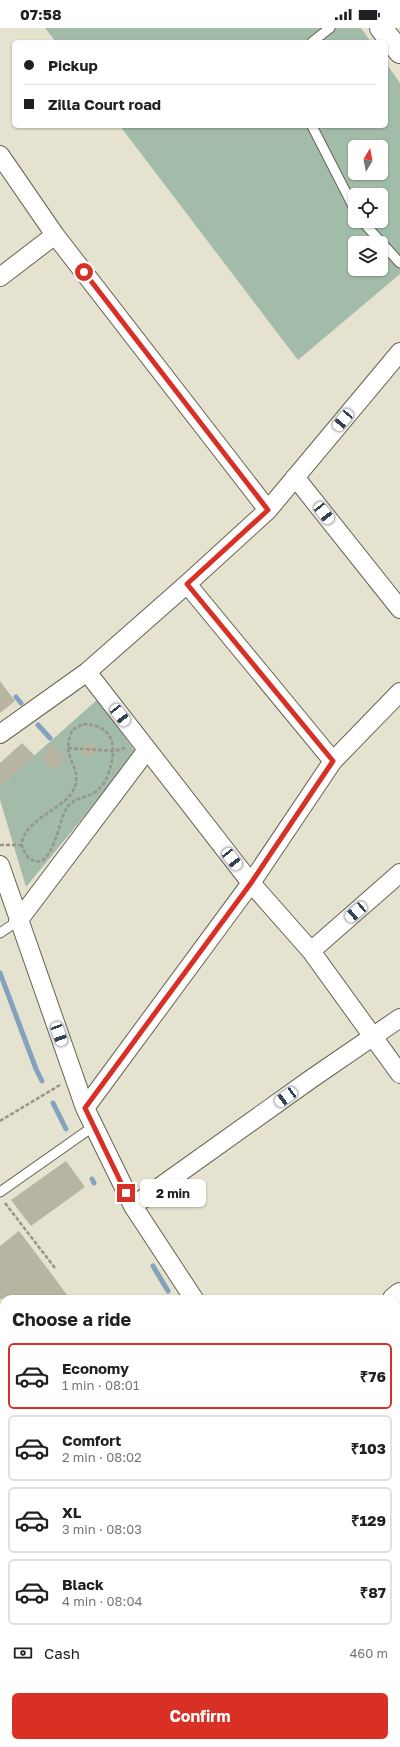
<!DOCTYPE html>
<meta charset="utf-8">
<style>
:root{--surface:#fff;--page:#f6f6f6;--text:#202124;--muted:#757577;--line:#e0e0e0;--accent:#d93025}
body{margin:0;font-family:"Golos Text",sans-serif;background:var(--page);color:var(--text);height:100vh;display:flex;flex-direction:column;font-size:15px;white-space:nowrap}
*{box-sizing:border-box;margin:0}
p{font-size:13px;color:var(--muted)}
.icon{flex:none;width:22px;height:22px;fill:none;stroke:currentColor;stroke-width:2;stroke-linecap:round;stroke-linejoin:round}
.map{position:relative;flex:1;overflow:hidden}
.drawer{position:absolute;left:0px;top:1267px;width:400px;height:452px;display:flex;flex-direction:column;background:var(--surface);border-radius:12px 12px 0 0;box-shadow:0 1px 3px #0004}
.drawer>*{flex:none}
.guide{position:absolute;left:12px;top:12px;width:376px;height:88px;border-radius:6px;box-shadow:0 1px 3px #0004;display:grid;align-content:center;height:88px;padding:0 12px;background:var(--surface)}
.needle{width:26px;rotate:10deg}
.tools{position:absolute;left:348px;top:112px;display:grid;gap:8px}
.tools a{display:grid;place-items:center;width:40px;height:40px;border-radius:6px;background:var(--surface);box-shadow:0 1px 3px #0004;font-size:20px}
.end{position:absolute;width:18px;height:18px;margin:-9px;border:5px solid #d93025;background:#fff;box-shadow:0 0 0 2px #fff}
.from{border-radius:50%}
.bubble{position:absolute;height:28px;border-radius:6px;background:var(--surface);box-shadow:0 1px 3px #0004;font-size:13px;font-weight:700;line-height:28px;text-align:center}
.car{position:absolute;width:12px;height:24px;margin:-12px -6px;border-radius:5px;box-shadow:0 0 3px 1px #0007;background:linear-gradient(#fff 24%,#345 0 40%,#fff 0 76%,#345 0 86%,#fff 0)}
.guide b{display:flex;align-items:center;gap:14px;height:38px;font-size:15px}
.guide b+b{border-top:1px solid var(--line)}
.guide i{width:10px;height:10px;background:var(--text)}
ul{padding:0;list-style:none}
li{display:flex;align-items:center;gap:12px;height:66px;margin:0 8px 6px;padding:0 4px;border:2px solid var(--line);border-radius:6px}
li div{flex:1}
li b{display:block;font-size:15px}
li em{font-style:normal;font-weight:700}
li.current{border-color:var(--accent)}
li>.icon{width:36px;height:36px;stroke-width:1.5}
h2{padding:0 12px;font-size:18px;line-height:48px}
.pay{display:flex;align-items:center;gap:10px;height:44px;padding:0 12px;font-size:15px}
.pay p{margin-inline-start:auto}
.cta{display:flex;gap:8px;margin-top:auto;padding:8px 12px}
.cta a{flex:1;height:46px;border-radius:6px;background:var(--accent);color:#fff;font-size:16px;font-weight:700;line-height:46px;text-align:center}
.status{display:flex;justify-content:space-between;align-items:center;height:28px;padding:0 20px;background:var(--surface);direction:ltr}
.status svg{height:11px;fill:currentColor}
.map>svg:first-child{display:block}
</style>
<div class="status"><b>07:58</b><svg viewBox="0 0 49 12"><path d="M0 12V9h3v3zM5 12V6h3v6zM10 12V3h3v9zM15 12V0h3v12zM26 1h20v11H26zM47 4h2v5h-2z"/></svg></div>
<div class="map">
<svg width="400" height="1719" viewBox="0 0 400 1719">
<rect width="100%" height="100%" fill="#e5e2cf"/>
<path fill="#a3bcaa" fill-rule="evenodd" d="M45 0H361L371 14H56Z
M386 35 400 55V246L298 332 120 98H386ZM355 119H381V145H355ZM355 167H381V193H355ZM355 215H381V241H355Z
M98 671 136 725 26 859 0 772V758Z"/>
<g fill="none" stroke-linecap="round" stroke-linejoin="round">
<path stroke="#83a2be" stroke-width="5" d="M16 669 21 675
M38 697 50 710
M0 945 36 1041 42 1053
M53 1075 66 1101
M92 1151 94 1155
M153 1238 168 1263"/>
</g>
<path fill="#b7b4a2" d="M0 653 15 673 0 685Z
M22 715 35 728 0 758V735Z
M88 715 93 716 97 720 95 726 91 728H87L81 725 83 719Z
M52 716 67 731 54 743 40 729Z
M66 1133 85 1159 31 1198 11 1172Z
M19 1203 50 1244 70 1271H0V1218Z"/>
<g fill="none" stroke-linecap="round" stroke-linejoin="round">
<g stroke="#666352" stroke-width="11">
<path id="lane" d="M312 14 330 0
M312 98 355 182
M362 193 400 235
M0 905 18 893
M0 1164 94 1098"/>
</g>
<g stroke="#666352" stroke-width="20">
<path id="street" d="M0 127 55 207 268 482
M0 249 55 207
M295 449 400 581
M187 556 333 733
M87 644 251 855 311 923 400 1046
M0 706 87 644 187 556 268 482 400 324
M0 837 85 1080 133 1178 194 1271
M18 893 147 722
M311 923 400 845
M85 1080 251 855 333 733 400 664
M133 1178 311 1051 400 990
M0 1670 4 1675
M28 1715 30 1719"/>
</g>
<g stroke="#666352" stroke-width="24">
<path id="secondary" d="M381 0 400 24
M396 1576 400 1583"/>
</g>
<g stroke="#666352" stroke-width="24">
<path id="primary" d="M394 1271 400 1266
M396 1309 400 1306
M0 1556 4 1553
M0 1591 4 1588"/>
</g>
<path stroke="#979586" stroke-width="2.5" stroke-dasharray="4 2" stroke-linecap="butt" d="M83 696C110 697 117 713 111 737 109 745 106 754 99 761 90 770 77 768 68 778 59 787 53 849 29 830 26 827 22 821 22 817 21 795 61 781 71 766 84 746 70 738 68 720 68 714 70 708 72 702Z
M68 720 114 723 125 720
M0 817H22
M0 1093 60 1057
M5 1175 55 1240"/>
<use href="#lane" stroke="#fff" stroke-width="9"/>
<use href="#street" stroke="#fff" stroke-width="18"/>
<use href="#secondary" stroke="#fff" stroke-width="22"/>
<use href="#primary" stroke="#fff" stroke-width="22"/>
</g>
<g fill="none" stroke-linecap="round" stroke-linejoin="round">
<path stroke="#d93025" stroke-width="5" d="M84 244 268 482 187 556 333 733 251 855 85 1080 126 1165"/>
</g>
</svg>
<div class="tools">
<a><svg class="needle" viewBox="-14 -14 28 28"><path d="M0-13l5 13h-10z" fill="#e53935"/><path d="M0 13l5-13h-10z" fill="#757577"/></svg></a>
<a><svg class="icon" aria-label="locate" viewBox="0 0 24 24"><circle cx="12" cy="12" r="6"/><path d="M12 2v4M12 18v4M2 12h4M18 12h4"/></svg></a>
<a><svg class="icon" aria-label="layers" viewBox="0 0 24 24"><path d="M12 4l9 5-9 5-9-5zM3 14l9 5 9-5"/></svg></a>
</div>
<i class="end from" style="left:84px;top:244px"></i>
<i class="end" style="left:126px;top:1165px"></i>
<div class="bubble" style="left:140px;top:1151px;width:66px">2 min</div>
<i class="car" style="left:343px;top:392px;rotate:220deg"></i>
<i class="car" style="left:324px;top:485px;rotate:142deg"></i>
<i class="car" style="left:120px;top:687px;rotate:142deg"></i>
<i class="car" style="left:232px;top:831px;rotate:142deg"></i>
<i class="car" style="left:356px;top:884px;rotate:229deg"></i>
<i class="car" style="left:59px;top:1006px;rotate:160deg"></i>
<i class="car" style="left:286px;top:1069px;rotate:234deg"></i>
<div class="guide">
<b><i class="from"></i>Pickup</b>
<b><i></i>Zilla Court road</b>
</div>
<section class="drawer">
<h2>Choose a ride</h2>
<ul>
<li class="current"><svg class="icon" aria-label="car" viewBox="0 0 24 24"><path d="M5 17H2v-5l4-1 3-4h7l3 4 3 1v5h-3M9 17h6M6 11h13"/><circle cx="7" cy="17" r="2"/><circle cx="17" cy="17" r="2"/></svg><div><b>Economy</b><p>1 min · 08:01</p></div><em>₹76</em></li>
<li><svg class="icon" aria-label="car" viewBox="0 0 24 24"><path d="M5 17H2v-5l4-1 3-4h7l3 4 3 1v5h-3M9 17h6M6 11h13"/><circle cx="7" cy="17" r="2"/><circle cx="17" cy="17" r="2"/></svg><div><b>Comfort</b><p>2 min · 08:02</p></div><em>₹103</em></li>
<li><svg class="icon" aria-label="car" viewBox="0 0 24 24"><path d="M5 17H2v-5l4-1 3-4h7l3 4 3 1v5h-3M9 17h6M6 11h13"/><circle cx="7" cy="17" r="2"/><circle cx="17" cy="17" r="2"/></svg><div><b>XL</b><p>3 min · 08:03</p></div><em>₹129</em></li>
<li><svg class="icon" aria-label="car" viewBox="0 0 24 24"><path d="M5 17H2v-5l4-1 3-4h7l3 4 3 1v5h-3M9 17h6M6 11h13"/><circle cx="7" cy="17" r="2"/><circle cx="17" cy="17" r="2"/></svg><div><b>Black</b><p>4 min · 08:04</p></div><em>₹87</em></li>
</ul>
<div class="pay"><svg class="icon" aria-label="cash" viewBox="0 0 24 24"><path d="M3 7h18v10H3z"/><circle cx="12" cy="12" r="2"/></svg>Cash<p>460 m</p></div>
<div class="cta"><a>Confirm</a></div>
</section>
</div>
